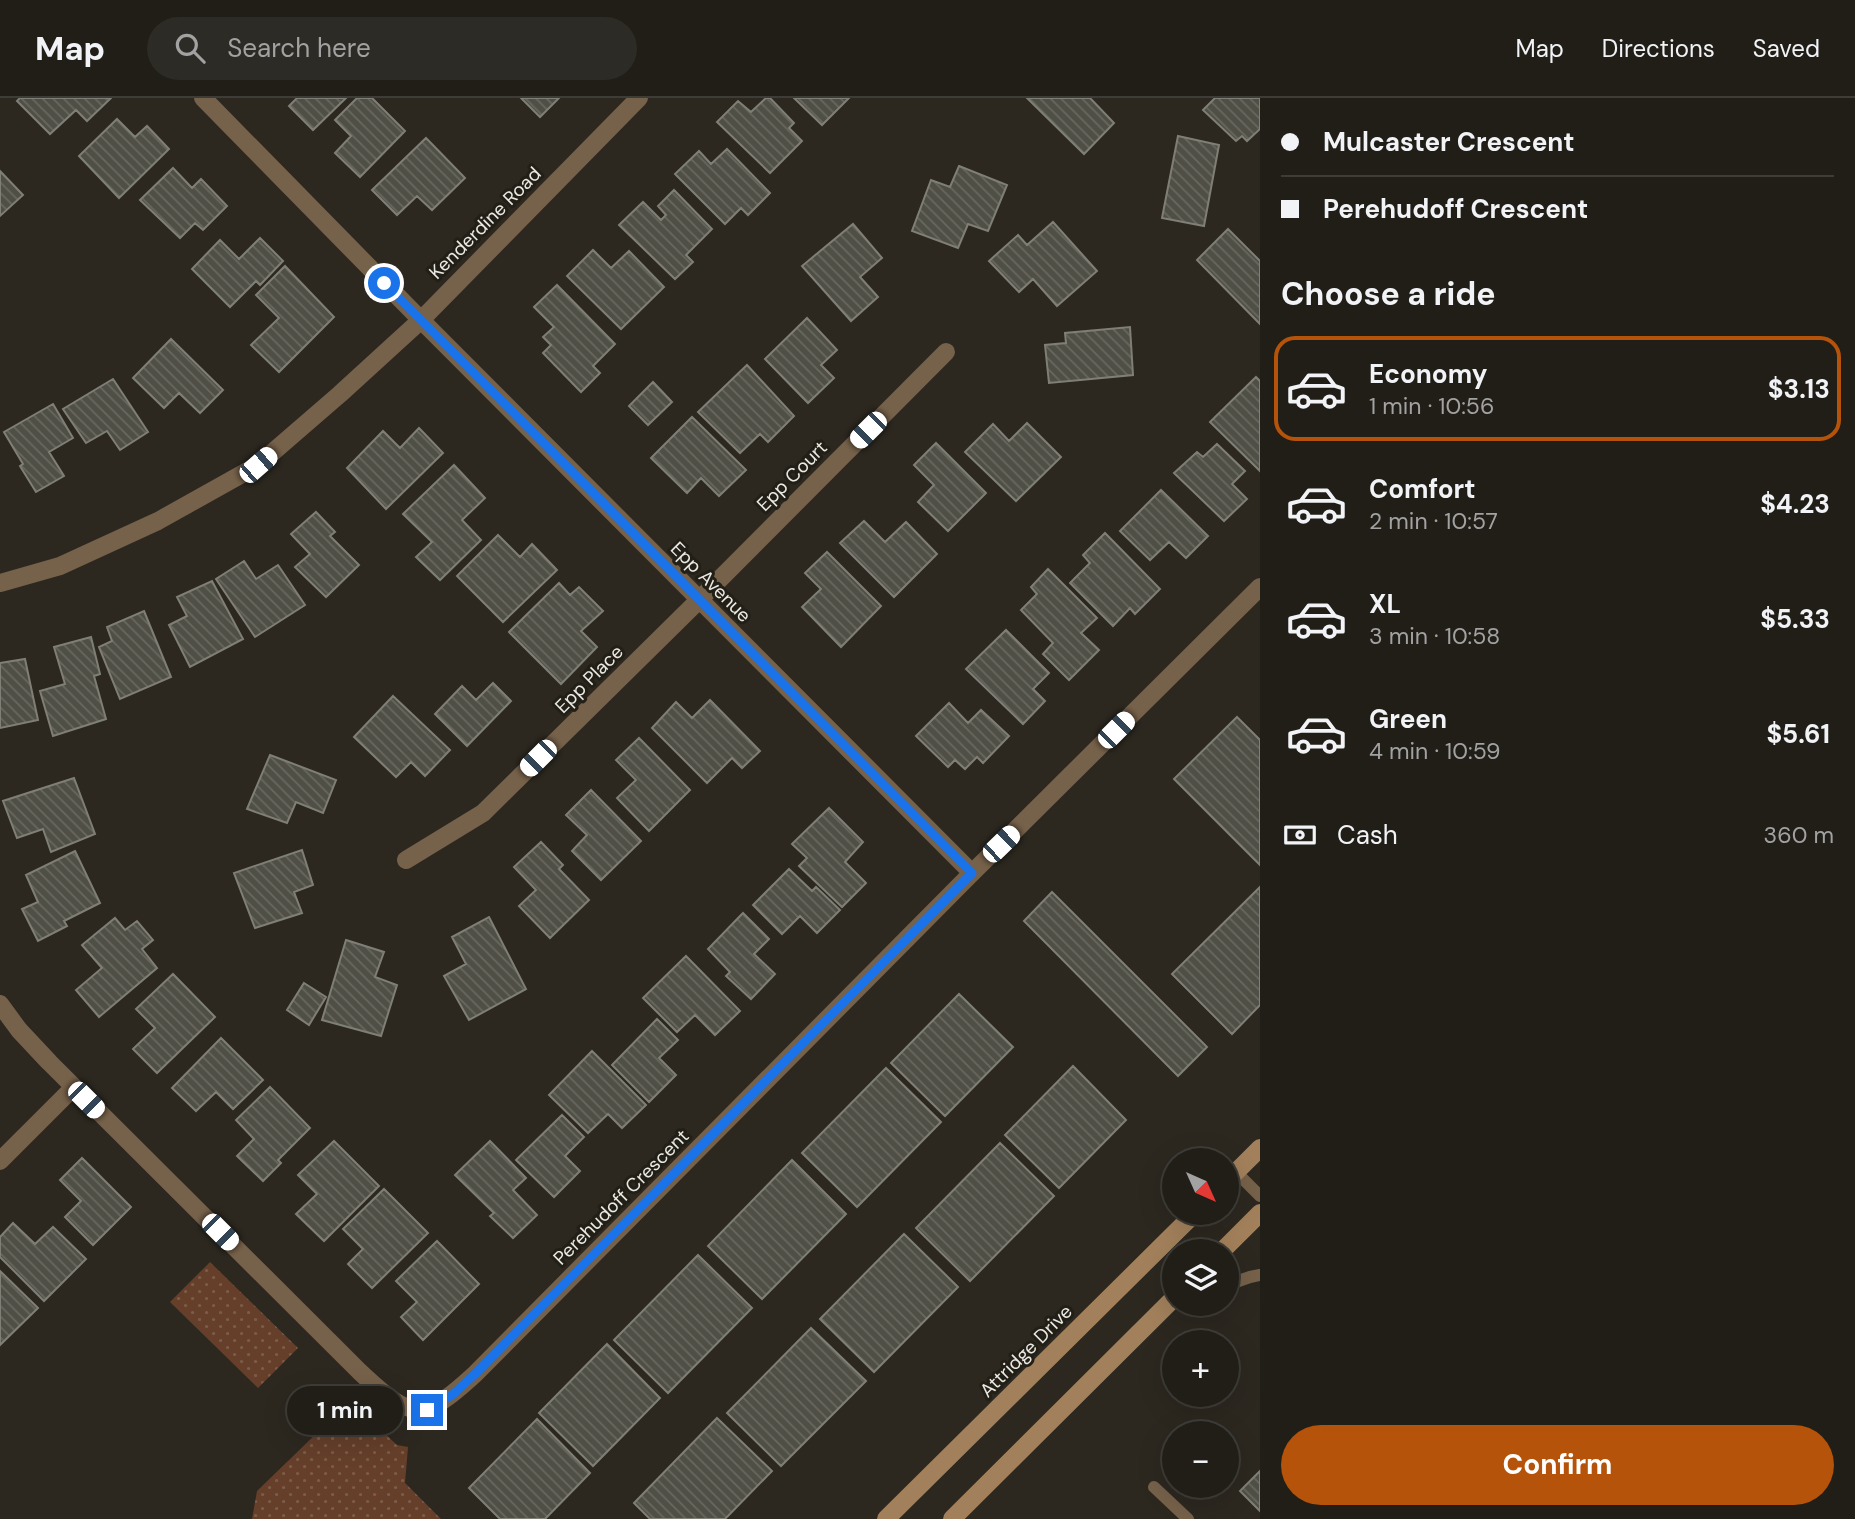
<!DOCTYPE html>
<meta charset="utf-8">
<style>
:root{--surface:#211e18;--page:#2d2b25;--text:#f1f3f6;--muted:#a2a2a2;--line:#3e3c37;--accent:#b45309}
body{margin:0;font-family:"DM Sans",sans-serif;background:var(--page);color:var(--text);height:100vh;display:flex;flex-direction:column;font-size:26px;white-space:nowrap}
*{box-sizing:border-box;margin:0}
p{font-size:23px;color:var(--muted)}
.icon{flex:none;width:38px;height:38px;fill:none;stroke:currentColor;stroke-width:2;stroke-linecap:round;stroke-linejoin:round}
.map{position:relative;flex:1;overflow:hidden}
.drawer{display:flex;flex-direction:column;background:var(--surface);width:595px}
.drawer>*{flex:none}
.guide{display:grid;align-content:center;height:154px;padding:0 21px;background:var(--surface)}
.needle{width:46px;rotate:135deg}
.controls{position:absolute;left:1162px;top:1050px;display:grid;gap:14px}
.controls a{display:grid;place-items:center;width:77px;height:77px;border-radius:50%;background:var(--surface);box-shadow:0 7px 28px #0002,0 0 0 2px var(--line);font-size:35px}
.end{position:absolute;width:32px;height:32px;margin:-16px;border:9px solid #1a73e8;background:#fff;box-shadow:0 0 0 4px #fff}
.from{border-radius:50%}
.bubble{position:absolute;height:49px;border-radius:24px;background:var(--surface);box-shadow:0 7px 28px #0002,0 0 0 2px var(--line);font-size:23px;font-weight:700;line-height:49px;text-align:center}
.car{position:absolute;width:21px;height:42px;margin:-21px -10px;border-radius:9px;box-shadow:0 0 5px 2px #0007;background:linear-gradient(#fff 24%,#345 0 40%,#fff 0 76%,#345 0 86%,#fff 0)}
.guide b{display:flex;align-items:center;gap:24px;height:66px;font-size:26px}
.guide b+b{border-top:2px solid var(--line)}
.guide i{width:18px;height:18px;background:var(--text)}
ul{padding:0;list-style:none}
li{display:flex;align-items:center;gap:21px;height:105px;margin:0 14px 10px;padding:0 7px;border:4px solid transparent;border-radius:21px}
li div{flex:1}
li b{display:block;font-size:26px}
li em{font-style:normal;font-weight:700}
li.on{border-color:var(--accent)}
li>.icon{width:63px;height:63px;stroke-width:1.5}
h2{padding:0 21px;font-size:32px;line-height:84px}
.pay{display:flex;align-items:center;gap:18px;height:77px;padding:0 21px;font-size:26px}
.pay p{margin-inline-start:auto}
.primary-button{display:flex;gap:14px;margin-top:auto;padding:14px 21px}
.primary-button a{flex:1;height:80px;border-radius:42px;background:var(--accent);color:#fff;font-size:28px;font-weight:700;line-height:80px;text-align:center}
header{display:flex;align-items:center;gap:42px;box-sizing:border-box;height:98px;padding:0 35px;background:var(--surface);border-bottom:2px solid var(--line)}
header strong{font-size:33px}
nav{display:flex;gap:38px;margin-inline-start:auto;font-size:24px}
.search{width:490px;height:63px;background:var(--page);display:flex;align-items:center;gap:18px;box-sizing:border-box;padding:0 24px;border-radius:38px;color:var(--muted);font-size:26px}
main{display:flex;flex:1;min-height:0}
.map>svg:first-child{display:block}
</style>
<header>
<strong>Map</strong>
<div class="search"><svg class="icon" aria-label="search" viewBox="0 0 24 24"><circle cx="10" cy="10" r="6"/><path d="M15 15l6 6"/></svg>Search here</div>
<nav><a>Map</a><a>Directions</a><a>Saved</a></nav>
</header>
<main>
<div class="map">
<svg width="1260" height="1421" viewBox="0 0 1260 1421">
<defs>
<pattern id="park-dots" width="8" height="8" patternUnits="userSpaceOnUse" patternTransform="scale(1.75)"><rect width="8" height="8" fill="#653f2a"/><path d="M2 2h.1M6 6h.1" fill="none" stroke="#7b5b49" stroke-width="1.8" stroke-linecap="round"/></pattern>
<pattern id="building-back-hatch" width="6" height="6" patternUnits="userSpaceOnUse" patternTransform="scale(1.75)"><rect width="6" height="6" fill="#4f4f46"/><path d="M-1 5l2 2M0 0l6 6M5-1l2 2" fill="none" stroke="#686861"/></pattern>
</defs>
<rect width="100%" height="100%" fill="#2c2820"/>
<path fill="url(#park-dots)" d="M210 1164 298 1250 258 1290 170 1204Z
M350 1303 397 1347 408 1349 405 1385 441 1421H252L257 1393Z"/>
<path fill="url(#building-back-hatch)" stroke="#7f7f75" stroke-width="2" d="M20 0H111L87 23 76 12 50 36 17 3Z
M297 0H346L313 32 289 8Z
M357 0H372L405 33 360 79 335 55 351 38 335 22Z
M521 0H559L540 19Z
M766 0H770L794 25 789 30 802 43 770 75 717 24 738 3 751 14Z
M794 0H849L822 27Z
M1027 0H1090L1114 25 1084 56Z
M1215 0H1260V31L1247 43 1242 38 1236 43 1203 12Z
M117 21 135 39 147 28 169 51 119 100 79 58Z
M1178 38 1219 47 1204 128 1162 120Z
M426 40 465 80 432 112 417 98 397 117 372 92Z
M727 51 770 95 748 117 741 110 725 126 675 76 699 53 711 66Z
M959 68 1007 87 988 133 968 126 958 150 912 133 931 82 950 89Z
M173 70 192 90 201 81 227 108 203 132 195 125 180 140 140 102Z
M0 73 23 97 0 118Z
M674 92 712 131 686 157 693 164 675 181 619 127 643 104 661 122 666 117 658 108Z
M1053 124 1097 173 1057 208 1033 181 1019 194 989 163 1018 137 1027 147Z
M853 126 882 160 860 179 878 199 851 223 802 168Z
M1228 131 1260 163V226L1197 162Z
M260 140 283 163 260 187 256 183 230 209 192 171 220 142 239 161Z
M593 152 611 170 629 153 664 189 621 231 567 178Z
M285 168 334 219 279 274 251 247 279 220 256 197Z
M557 187 615 246 593 268 600 275 581 294 543 255 551 247 543 239 554 229 534 209Z
M807 220 837 252 821 267 834 280 808 305 765 261Z
M1130 229 1133 277 1049 285 1045 247 1066 245 1065 235Z
M171 241 223 292 200 315 179 295 164 310 133 280Z
M747 267 794 318 768 344 760 336 740 355 698 314Z
M1256 279 1260 283V373L1210 324Z
M113 281 148 334 120 352 107 333 86 345 63 311Z
M653 284 672 304 648 327 629 308Z
M53 306 73 340 49 354 64 378 36 394 20 368 23 366 4 334Z
M692 319 746 372 719 398 701 380 687 395 651 360Z
M1027 325 1061 359 1016 403 965 354 993 326 1009 343Z
M419 330 443 355 386 411 347 370 383 333 400 350Z
M936 345 986 395 948 433 918 404 934 387 914 367Z
M1217 346 1245 373 1232 386 1247 401 1224 423 1174 375 1197 354 1203 359Z
M454 367 485 400 462 422 481 442 440 482 416 459 432 444 403 416Z
M1161 392 1208 438 1186 460 1169 444 1150 462 1120 433Z
M316 414 335 434 330 438 359 467 326 499 295 469 310 456 291 436Z
M864 423 885 444 906 424 937 456 894 499 840 445Z
M1105 435 1160 491 1135 516 1130 510 1113 528 1070 485 1090 465 1083 457Z
M498 437 520 459 532 446 557 472 503 524 457 478Z
M827 454 881 508 841 549 802 509 821 491 805 475Z
M244 463 256 481 278 467 305 507 255 539 216 481Z
M1048 471 1097 520 1081 535 1099 552 1069 582 1043 556 1053 545 1021 512 1037 496 1031 489Z
M212 483 243 541 190 569 169 527 187 518 177 499Z
M559 485 570 497 579 489 603 513 581 533 597 549 561 586 509 534Z
M144 513 171 579 120 601 99 549 112 543 107 529Z
M1006 532 1049 575 1033 591 1045 603 1023 626 966 571Z
M91 539 100 576 94 578 106 621 53 638 40 593 65 586 54 549Z
M25 561 38 622 0 630V565Z
M493 585 511 603 467 648 435 616 462 588 476 602Z
M393 598 450 652 425 678 411 664 396 679 354 639Z
M710 602 760 653 742 670 732 660 707 685 652 630 676 604 692 620Z
M949 605 968 625 981 612 1009 638 983 665 977 659 965 671 955 662 948 669 916 638Z
M1237 619 1260 642V767L1174 681Z
M639 640 690 692 649 733 617 700 636 682 616 662Z
M270 657 336 682 323 715 296 704 287 725 247 711Z
M74 680 95 736 51 754 43 731 17 740 3 703Z
M591 692 641 743 601 782 572 753 587 737 566 717Z
M829 710 863 744 845 764 866 785 842 809 799 768 807 760 792 746Z
M541 744 563 767 559 771 589 802 550 840 519 808 536 792 514 769Z
M302 752 313 787 294 794 302 815 255 830 234 775Z
M75 753 100 805 64 823 67 828 38 843 22 811 38 804 26 777Z
M789 771 812 793 816 789 840 812 817 835 800 818 782 836 753 807Z
M1260 789V907L1232 936 1172 876Z
M1052 794 1207 949 1178 978 1024 823Z
M743 815 769 841 754 856 775 876 751 901 726 878 730 874 708 851Z
M489 819 526 891 469 922 444 878 466 866 452 839Z
M115 820 125 832 137 823 153 842 142 851 157 870 99 919 76 892 102 870 82 847Z
M346 842 384 854 375 879 397 887 381 938 322 922Z
M686 858 740 913 715 937 695 917 677 934 643 900Z
M173 876 215 919 157 975 133 951 155 930 136 911Z
M304 885 326 899 309 927 287 912Z
M959 896 1013 949 945 1018 891 965Z
M657 921 678 942 659 960 676 977 649 1004 612 967Z
M221 940 263 982 233 1011 216 994 196 1013 172 990Z
M592 953 646 1007 622 1030 608 1016 588 1035 549 997Z
M1073 968 1126 1022 1059 1090 1005 1037Z
M886 970 941 1024 857 1109 802 1055Z
M270 989 310 1030 278 1062 281 1065 263 1083 237 1058 254 1041 236 1022Z
M562 1017 584 1039 565 1058 580 1073 554 1099 516 1062Z
M334 1043 379 1088 324 1143 296 1116 317 1096 298 1077Z
M490 1043 526 1080 513 1092 537 1117 513 1140 490 1118 494 1115 455 1077Z
M1000 1045 1054 1098 970 1183 916 1130Z
M82 1060 131 1109 93 1147 65 1119 81 1103 60 1082Z
M792 1062 846 1116 762 1201 708 1148Z
M384 1091 428 1135 372 1190 348 1166 363 1151 343 1131Z
M13 1125 35 1146 53 1129 86 1161 44 1203 0 1159V1139Z
M904 1136 958 1189 874 1274 820 1221Z
M437 1143 479 1186 423 1242 401 1219 417 1204 396 1183Z
M698 1157 752 1210 668 1295 614 1242Z
M0 1173 38 1210 0 1247Z
M811 1230 866 1283 781 1368 727 1315Z
M607 1246 660 1300 593 1368 539 1315Z
M717 1320 772 1373 725 1421H650L634 1405Z
M537 1321 590 1375 545 1421H500L469 1390Z
M1260 1373V1413L1240 1393Z"/>
<g fill="none" stroke-linecap="round" stroke-linejoin="round">
<path stroke="#76614a" stroke-width="12" d="M1236 1074 1260 1098
M1227 1187 1250 1179 1260 1177
M1154 1389 1188 1421"/>
<path stroke="#76614a" stroke-width="18" d="M203 0 421 222 972 775
M406 762 483 715 699 502 946 254
M0 906 19 932 49 964 360 1274C411 1322 422 1325 475 1276L966 781 1260 489
M0 1063 74 989"/>
<path stroke="#76614a" stroke-width="18" d="M0 485 60 468 158 423 258 367 340 296 421 222 639 0"/>
<path stroke="#a2805b" stroke-width="18" d="M1227 1083 1260 1050
M1222 1153 1260 1115
M886 1421 1195 1115
M952 1421 1174 1200"/>
</g>
<g fill="none" stroke-linecap="round" stroke-linejoin="round">
<path stroke="#1a73e8" stroke-width="9" d="M384 185 972 775 475 1276 452 1297 427 1312"/>
</g>
<g text-anchor="middle" dominant-baseline="central" stroke-width="6" stroke-linejoin="round" paint-order="stroke">
<g font-size="19" fill="#ebe9e3" stroke="#221f17">
<text transform="translate(485 125) rotate(-45)">Kenderdine Road</text>
<text transform="translate(792 378) rotate(-45)">Epp Court</text>
<text transform="translate(711 484) rotate(45)">Epp Avenue</text>
<text transform="translate(589 581) rotate(-45)">Epp Place</text>
<text transform="translate(621 1099) rotate(-45)">Perehudoff Crescent</text>
<text transform="translate(1026 1253) rotate(-45)">Attridge Drive</text>
</g>
</g>
</svg>
<div class="controls">
<a><svg class="needle" viewBox="-14 -14 28 28"><path d="M0-13l5 13h-10z" fill="#e53935"/><path d="M0 13l5-13h-10z" fill="#a2a2a2"/></svg></a>
<a><svg class="icon" aria-label="layers" viewBox="0 0 24 24"><path d="M12 4l9 5-9 5-9-5zM3 14l9 5 9-5"/></svg></a>
<a>+</a>
<a>−</a>
</div>
<i class="end from" style="left:384px;top:185px"></i>
<i class="end" style="left:427px;top:1312px"></i>
<div class="bubble" style="left:287px;top:1288px;width:116px">1 min</div>
<i class="car" style="left:868px;top:332px;rotate:225deg"></i>
<i class="car" style="left:258px;top:367px;rotate:49deg"></i>
<i class="car" style="left:1116px;top:632px;rotate:45deg"></i>
<i class="car" style="left:538px;top:660px;rotate:225deg"></i>
<i class="car" style="left:1001px;top:746px;rotate:46deg"></i>
<i class="car" style="left:86px;top:1002px;rotate:135deg"></i>
<i class="car" style="left:220px;top:1134px;rotate:135deg"></i>
</div>
<section class="drawer">
<div class="guide">
<b><i class="from"></i>Mulcaster Crescent</b>
<b><i></i>Perehudoff Crescent</b>
</div>
<h2>Choose a ride</h2>
<ul>
<li class="on"><svg class="icon" aria-label="car" viewBox="0 0 24 24"><path d="M5 17H2v-5l4-1 3-4h7l3 4 3 1v5h-3M9 17h6M6 11h13"/><circle cx="7" cy="17" r="2"/><circle cx="17" cy="17" r="2"/></svg><div><b>Economy</b><p>1 min · 10:56</p></div><em>$3.13</em></li>
<li><svg class="icon" aria-label="car" viewBox="0 0 24 24"><path d="M5 17H2v-5l4-1 3-4h7l3 4 3 1v5h-3M9 17h6M6 11h13"/><circle cx="7" cy="17" r="2"/><circle cx="17" cy="17" r="2"/></svg><div><b>Comfort</b><p>2 min · 10:57</p></div><em>$4.23</em></li>
<li><svg class="icon" aria-label="car" viewBox="0 0 24 24"><path d="M5 17H2v-5l4-1 3-4h7l3 4 3 1v5h-3M9 17h6M6 11h13"/><circle cx="7" cy="17" r="2"/><circle cx="17" cy="17" r="2"/></svg><div><b>XL</b><p>3 min · 10:58</p></div><em>$5.33</em></li>
<li><svg class="icon" aria-label="car" viewBox="0 0 24 24"><path d="M5 17H2v-5l4-1 3-4h7l3 4 3 1v5h-3M9 17h6M6 11h13"/><circle cx="7" cy="17" r="2"/><circle cx="17" cy="17" r="2"/></svg><div><b>Green</b><p>4 min · 10:59</p></div><em>$5.61</em></li>
</ul>
<div class="pay"><svg class="icon" aria-label="cash" viewBox="0 0 24 24"><path d="M3 7h18v10H3z"/><circle cx="12" cy="12" r="2"/></svg>Cash<p>360 m</p></div>
<div class="primary-button"><a>Confirm</a></div>
</section>
</main>
